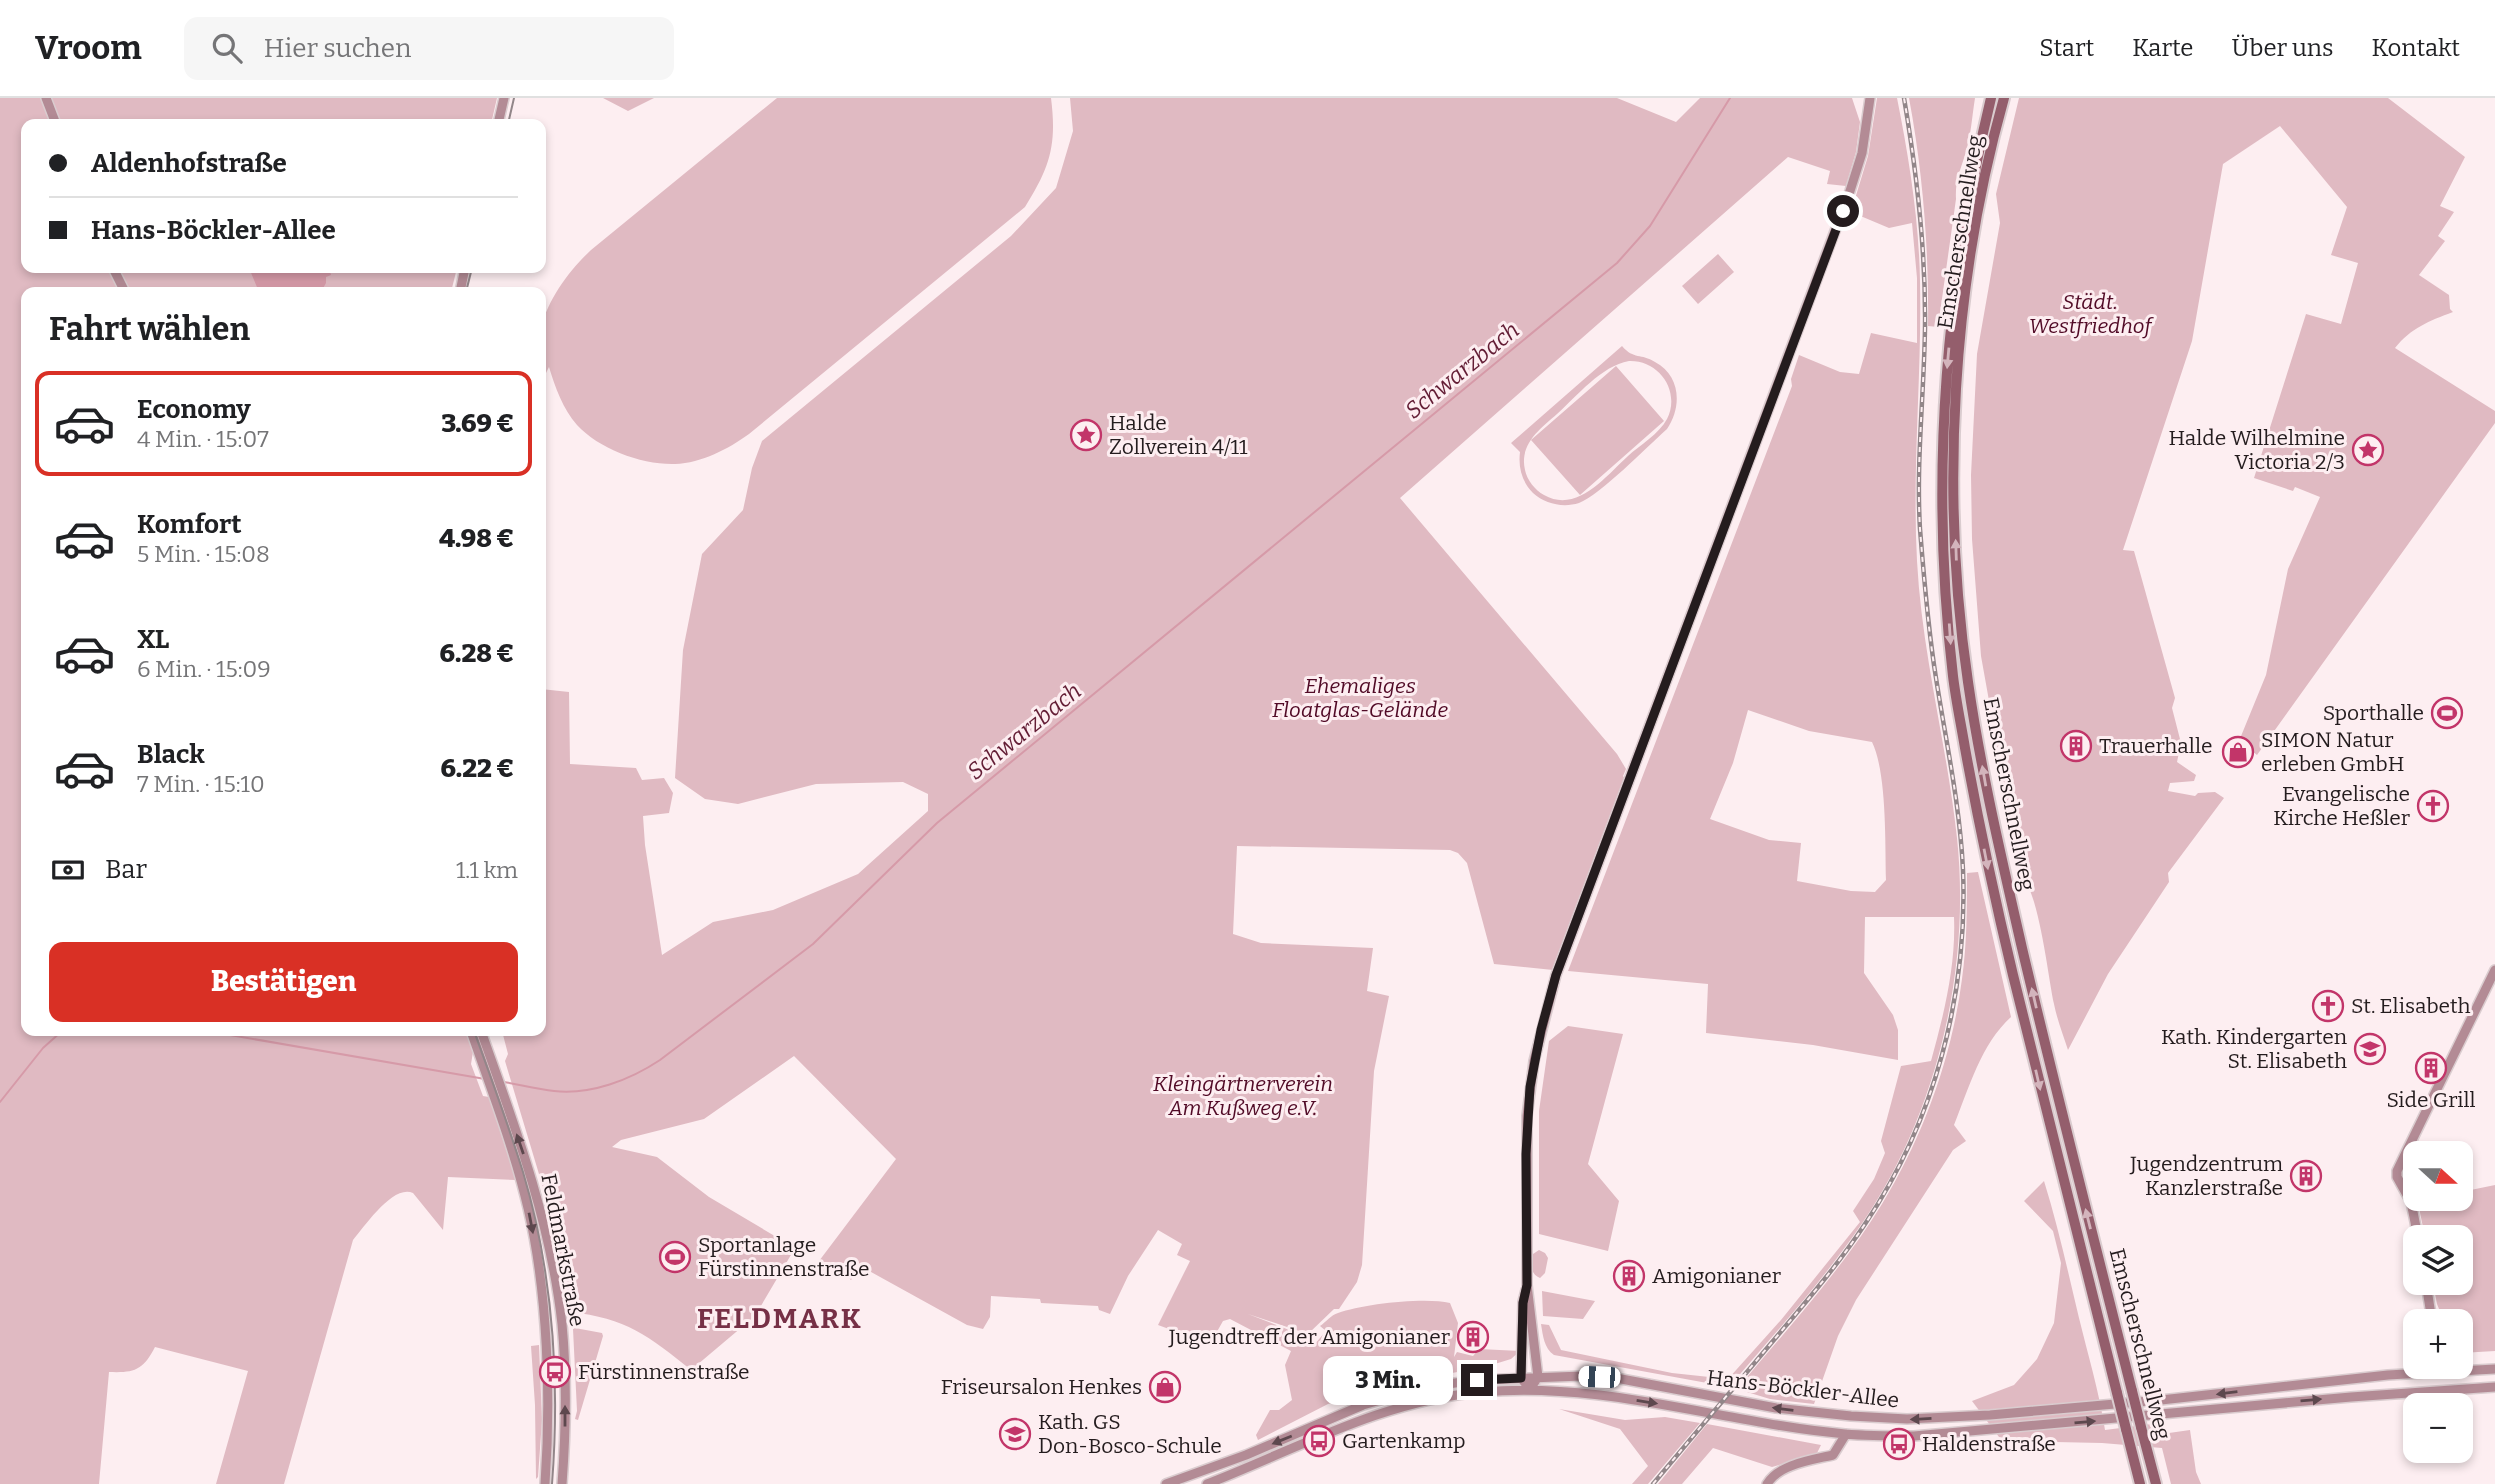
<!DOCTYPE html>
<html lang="de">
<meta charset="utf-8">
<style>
:root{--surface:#fff;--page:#f6f6f6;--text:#202124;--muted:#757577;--line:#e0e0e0;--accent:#d93025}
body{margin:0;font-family:Bitter,serif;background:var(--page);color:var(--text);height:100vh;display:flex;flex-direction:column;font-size:26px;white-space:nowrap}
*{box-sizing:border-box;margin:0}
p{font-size:23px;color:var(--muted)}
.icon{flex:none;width:38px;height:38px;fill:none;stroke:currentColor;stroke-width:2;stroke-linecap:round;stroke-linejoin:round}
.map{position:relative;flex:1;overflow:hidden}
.side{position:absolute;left:21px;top:189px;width:525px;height:749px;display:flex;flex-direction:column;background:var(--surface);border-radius:14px;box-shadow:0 4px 10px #0003}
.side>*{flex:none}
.top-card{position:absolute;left:21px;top:21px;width:525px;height:154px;border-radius:14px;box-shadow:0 4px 10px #0003;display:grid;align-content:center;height:154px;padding:0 28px;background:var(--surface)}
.needle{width:46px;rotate:111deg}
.buttons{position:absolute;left:2403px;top:1043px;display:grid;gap:14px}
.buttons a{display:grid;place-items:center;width:70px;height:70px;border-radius:14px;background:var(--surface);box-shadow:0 4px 10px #0003;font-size:35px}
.end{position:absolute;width:32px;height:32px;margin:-16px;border:9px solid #241c1e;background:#fff;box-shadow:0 0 0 4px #fff}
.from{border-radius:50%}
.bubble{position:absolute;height:49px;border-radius:14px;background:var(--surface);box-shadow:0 4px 10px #0003;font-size:23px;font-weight:800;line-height:49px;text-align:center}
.car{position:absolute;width:21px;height:42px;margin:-21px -10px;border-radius:9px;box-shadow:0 0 5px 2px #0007;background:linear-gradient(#fff 24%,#345 0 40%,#fff 0 76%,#345 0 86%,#fff 0)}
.top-card b{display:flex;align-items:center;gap:24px;height:66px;font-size:26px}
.top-card b+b{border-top:2px solid var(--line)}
.top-card i{width:18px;height:18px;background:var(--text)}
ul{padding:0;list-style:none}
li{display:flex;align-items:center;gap:21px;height:105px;margin:0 14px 10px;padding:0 14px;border:4px solid transparent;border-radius:14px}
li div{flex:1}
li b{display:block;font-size:26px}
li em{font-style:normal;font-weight:800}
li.current{border-color:var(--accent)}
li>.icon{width:63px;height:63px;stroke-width:1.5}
h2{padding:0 28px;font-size:32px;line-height:84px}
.pay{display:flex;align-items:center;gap:18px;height:77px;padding:0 28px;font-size:26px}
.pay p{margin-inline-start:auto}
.primary-button{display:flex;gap:14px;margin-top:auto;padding:14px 28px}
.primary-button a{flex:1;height:80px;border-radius:14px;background:var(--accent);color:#fff;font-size:28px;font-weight:800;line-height:80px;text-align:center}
header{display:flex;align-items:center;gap:42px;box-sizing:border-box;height:98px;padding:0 35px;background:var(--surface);border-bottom:2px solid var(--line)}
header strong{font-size:33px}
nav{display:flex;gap:38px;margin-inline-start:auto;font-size:24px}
.search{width:490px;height:63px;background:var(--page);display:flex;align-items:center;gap:18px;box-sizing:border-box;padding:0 24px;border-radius:14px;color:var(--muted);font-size:26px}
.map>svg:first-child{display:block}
</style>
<header>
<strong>Vroom</strong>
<div class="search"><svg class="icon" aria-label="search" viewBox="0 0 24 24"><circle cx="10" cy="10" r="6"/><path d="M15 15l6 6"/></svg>Hier suchen</div>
<nav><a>Start</a><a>Karte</a><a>Über uns</a><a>Kontakt</a></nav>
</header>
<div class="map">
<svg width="2495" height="1386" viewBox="0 0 2495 1386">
<rect width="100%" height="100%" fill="#fdeef1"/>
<path fill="#e0bac2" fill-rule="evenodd" d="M0 0H497L491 26H26V170H112L123 194H26V933H306L344 938 345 933H466L473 954 471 966 483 998 489 999 516 1082 448 1079 443 1132 413 1095C393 1086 365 1128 353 1142L284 1386H216L248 1273 155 1249C143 1272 135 1275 109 1274L99 1386H0Z
M603 0H654L628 13Z
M777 0H1051C1057 47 1050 69 1025 109L749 336C728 351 702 365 675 366 642 367 599 351 577 327 563 311 555 289 549 269L541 285C541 268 537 246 541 230 549 199 569 173 591 152Z
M1070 0H1617L1676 24 1700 0H1852L1860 24 1856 54 1846 88 1827 86 1830 73 1788 59 1400 400 1617 656 1626 671 1623 678 1625 681 1553 872 1494 866 1467 765 1458 755 1450 752 1237 748 1233 836 1261 845 1373 850 1367 893 1389 898 1374 973 1362 1167 1357 1184 1339 1211H1334L1308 1236 1248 1216 1302 1237 1314 1247 1326 1233 1320 1228C1326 1224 1331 1217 1338 1215 1363 1206 1425 1199 1450 1205L1458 1225 1454 1259 1457 1254 1473 1258 1479 1251 1520 1253 1511 1261 1485 1269 1408 1283 1328 1306 1258 1342 1256 1337 1270 1312H1279L1292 1302 1285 1267 1291 1253 1230 1221 1223 1223 1210 1246 1158 1227 1190 1163 1177 1157 1182 1146 1158 1132 1128 1178 1110 1216 1099 1212 1098 1208 1041 1205 1040 1201 991 1198 990 1219 983 1231 967 1227 862 1169 851 1182 841 1173 838 1177 834 1175 830 1179 816 1167 896 1061 794 958 704 1021 621 1042 612 1049 657 1059 709 1099 795 1150 755 1218 691 1272C649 1238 626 1220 570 1214L545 1096 505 963 508 956 502 933H541V591L569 594 570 666 636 670 642 682 664 680 673 695 669 715 643 718 645 747 662 857 713 824 773 812 858 776 928 713V696L903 684 816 686 738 706 705 701 675 680 683 552 702 456 743 412 752 370 762 343 1011 138 1056 90 1073 33Z
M1877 0H1897C1909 60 1919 122 1920 183 1922 276 1912 369 1917 463 1922 557 1947 647 1957 740 1971 871 1937 1015 1863 1124 1823 1183 1775 1235 1729 1289L1554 1257C1544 1250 1543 1238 1541 1226L1549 1227 1561 1252 1672 1275 1728 1281 1781 1222 1860 1124 1853 1113 1874 1081 1885 1055 1881 1043 1901 968 1931 963C1944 916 1956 868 1954 819H1865L1864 875 1893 917 1898 932V962L1813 947 1706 935 1708 886 1568 873 1792 288 1791 281 1799 257 1840 274 1859 276 1871 235 1917 245V180L1912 125 1889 130 1851 114 1868 58ZM1748 612 1809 633 1872 644C1887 675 1885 745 1886 782L1875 794 1851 793 1797 783 1801 745 1769 742 1710 721 1733 665Z
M1909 0H1975C1972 18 1971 39 1965 57 1960 73 1955 83 1956 101L1938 229 1928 228C1929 151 1923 75 1909 0Z
M2019 0H2388L2465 59 2440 108 2454 114 2438 138 2445 143 2419 177 2449 197 2450 211 2453 214C2429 223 2411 230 2395 250L2495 313V325L2257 657 2239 643 2266 577 2288 471 2320 399 2295 389 2293 393 2254 380 2306 216 2341 226 2358 165 2331 157 2347 109 2280 28 2223 66 2192 243 2123 452 2134 453 2175 600 2172 610 2181 645 2177 664 2196 677 2194 683 2170 685 2168 693 2195 698 2198 695 2215 694 2224 700 2168 775 2169 784 2108 876 2068 952C2063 937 2057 921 2054 906 2048 879 2039 792 2020 776L1981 558 1972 441 1971 377 1977 256 2000 125 1996 96Z
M1718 156 1734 174 1698 206 1682 188Z
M113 170H457L451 194H126Z
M1622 248C1634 262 1641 255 1655 264 1681 278 1682 309 1667 331 1648 348 1600 397 1579 405 1563 410 1545 406 1533 395 1522 384 1518 369 1520 354L1511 345ZM1629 263C1659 262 1681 293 1667 321 1659 336 1640 347 1628 358 1606 378 1577 416 1544 397 1535 392 1527 382 1525 372 1519 346 1540 331 1557 316 1577 298 1601 268 1629 263Z
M1616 268 1664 323 1580 397 1531 342Z
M1978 774 2011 919C1981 946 1969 990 1954 1027L1966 1043 1953 1052 1856 1202 1838 1238 1814 1306 1770 1301 1737 1291C1787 1231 1841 1173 1882 1106 1923 1039 1952 959 1962 881 1967 846 1967 810 1967 775Z
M1568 928 1623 936 1588 1066 1619 1103 1608 1153 1539 1136V1013L1549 943Z
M2044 1083C2058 1128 2068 1174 2079 1220 2088 1257 2099 1293 2105 1332L2152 1326 2155 1337 2190 1332 2196 1374 2201 1386H2171L2162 1350 2102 1345 2002 1343 1972 1303 2014 1287 2037 1261 2054 1225 2061 1165 2053 1133 2024 1103Z
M2495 1087V1253L2461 1255 2460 1223H2444L2437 1206 2433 1185H2460V1139H2425L2418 1105 2433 1101H2460L2461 1094Z
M1539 1152 1545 1155 1548 1160 1545 1175 1540 1180C1530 1176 1530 1165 1533 1156Z
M1542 1193 1595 1203 1583 1221 1543 1218Z
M575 1230 602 1235 603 1238 578 1322 575 1321 577 1313 573 1231Z
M539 1247 542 1322 538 1379 536 1381 535 1307 531 1248Z
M1559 1311 1625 1322 1665 1319 1700 1325 1648 1386H1632L1648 1368 1620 1331Z
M1707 1326 1821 1347 1816 1357 1772 1369 1713 1350 1682 1386H1658Z"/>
<path fill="#d69aa8" d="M249 170H329L331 177 326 179V185L321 194H259Z"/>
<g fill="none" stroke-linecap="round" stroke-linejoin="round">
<path stroke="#d69aa8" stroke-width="2" d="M207 933 485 981
M504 984C521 987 538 991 554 993 591 997 630 982 660 962L813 846 937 725 1617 165 1650 128 1730 0
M0 1004 43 950 62 933"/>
<g stroke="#dacccf" stroke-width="12">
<path id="secondary" d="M46 0 56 26
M498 26 504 0
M113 170 125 194
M460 194 465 170
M471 933C491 991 514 1050 528 1110 548 1195 551 1300 545 1386
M481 933C515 1028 551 1125 562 1226 567 1279 566 1333 562 1386
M2418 1139 2411 1104 2397 1079V1073L2495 872
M2426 1185 2432 1223
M1525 1285 1521 1280 1523 1204 1526 1192
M1530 1291 1538 1279 1527 1187V1018L1534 963 1556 877 1850 93 1862 55 1870 0
M1166 1386 1246 1357 1363 1307 1426 1289 1477 1282 1582 1278 1616 1280 1776 1310 1851 1318 1907 1321 1990 1317 2161 1302 2388 1277 2495 1271
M1207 1386C1297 1351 1383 1302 1482 1294 1605 1283 1724 1325 1845 1336 1868 1338 1891 1338 1914 1338L2351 1299 2495 1289
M1767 1386C1779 1366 1812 1362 1833 1357L1846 1336"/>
</g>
<g stroke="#dacccf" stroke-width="14">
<path id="highway" d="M1991 0C1945 190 1930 384 1953 578 1956 603 1961 626 1965 650 1979 727 1995 802 2013 877 2047 1017 2082 1156 2117 1295
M2004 0C1952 185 1940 395 1968 584 1981 674 2002 762 2022 850 2057 998 2095 1146 2132 1293
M2141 1329 2156 1386
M2126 1331 2140 1386"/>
</g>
<use href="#secondary" stroke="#b38b95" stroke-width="9"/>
<use href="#highway" stroke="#945e6c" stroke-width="10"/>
<path stroke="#928689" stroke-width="2" d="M508 26 514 0
M466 194 472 170
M474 933C491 980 508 1026 523 1074 553 1175 560 1282 552 1386"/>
<g stroke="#928689" stroke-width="4.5">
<path id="rail" d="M1653 1386C1693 1338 1733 1290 1773 1243 1805 1205 1838 1167 1865 1126 1935 1022 1968 896 1963 772 1960 707 1946 644 1936 580 1928 531 1924 481 1920 431 1916 364 1924 297 1925 230 1926 152 1917 76 1904 0"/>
</g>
<use href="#rail" stroke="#fdeef1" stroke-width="2" stroke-dasharray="5" stroke-linecap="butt"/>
<g stroke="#dacccf" stroke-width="14" stroke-linecap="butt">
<path id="highway-bridge" d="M2132 1293 2141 1329
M2117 1295 2126 1331"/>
</g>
<use href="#highway-bridge" stroke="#945e6c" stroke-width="10"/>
</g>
<defs><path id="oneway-solid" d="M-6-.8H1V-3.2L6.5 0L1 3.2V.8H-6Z" transform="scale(1.75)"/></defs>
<g fill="#d3b4bc">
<use href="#oneway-solid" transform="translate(1948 260) rotate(95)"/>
<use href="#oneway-solid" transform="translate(1956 452) rotate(-92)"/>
<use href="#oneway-solid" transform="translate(1950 536) rotate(86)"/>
<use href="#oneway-solid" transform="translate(1984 678) rotate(-100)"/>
<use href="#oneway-solid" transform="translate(1986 761) rotate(79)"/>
<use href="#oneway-solid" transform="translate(2034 900) rotate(-103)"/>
<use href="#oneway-solid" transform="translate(2038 982) rotate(77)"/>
<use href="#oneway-solid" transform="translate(2088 1121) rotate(-104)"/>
</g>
<g fill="#5d484e">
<use href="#oneway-solid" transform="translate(520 1046) rotate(-109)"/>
<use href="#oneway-solid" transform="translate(531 1125) rotate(79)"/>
<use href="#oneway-solid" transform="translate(2227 1295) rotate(173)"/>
<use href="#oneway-solid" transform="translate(2311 1302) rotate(-5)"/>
<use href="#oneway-solid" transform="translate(1647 1304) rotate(9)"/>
<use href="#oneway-solid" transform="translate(1783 1311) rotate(-173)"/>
<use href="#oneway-solid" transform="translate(565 1318) rotate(-90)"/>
<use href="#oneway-solid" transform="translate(1921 1321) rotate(177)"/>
<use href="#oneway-solid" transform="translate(2085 1324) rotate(-5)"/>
<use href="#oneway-solid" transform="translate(1282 1342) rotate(158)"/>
</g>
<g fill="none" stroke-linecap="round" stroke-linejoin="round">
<path stroke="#241c1e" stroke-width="9" d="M1477 1282 1521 1280 1523 1205 1527 1187 1526 1056 1530 989 1541 932 1556 877 1843 113"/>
</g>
<defs>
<g id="sight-ring" transform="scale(1.575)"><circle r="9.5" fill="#fdeef1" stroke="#c23569" stroke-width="1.5"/><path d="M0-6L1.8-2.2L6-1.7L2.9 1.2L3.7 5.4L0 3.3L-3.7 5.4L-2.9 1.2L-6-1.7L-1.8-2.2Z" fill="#c23569"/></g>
<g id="stadium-ring" transform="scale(1.575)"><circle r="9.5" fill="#fdeef1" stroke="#c23569" stroke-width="1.5"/><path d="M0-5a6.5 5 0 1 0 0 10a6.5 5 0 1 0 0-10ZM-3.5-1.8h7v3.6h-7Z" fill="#c23569"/></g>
<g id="building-ring" transform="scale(1.575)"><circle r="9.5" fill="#fdeef1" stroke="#c23569" stroke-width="1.5"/><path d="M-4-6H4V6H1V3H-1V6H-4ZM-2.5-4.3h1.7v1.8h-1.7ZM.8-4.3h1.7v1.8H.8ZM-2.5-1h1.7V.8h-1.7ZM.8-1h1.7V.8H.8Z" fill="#c23569"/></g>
<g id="shop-ring" transform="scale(1.575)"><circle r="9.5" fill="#fdeef1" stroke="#c23569" stroke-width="1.5"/><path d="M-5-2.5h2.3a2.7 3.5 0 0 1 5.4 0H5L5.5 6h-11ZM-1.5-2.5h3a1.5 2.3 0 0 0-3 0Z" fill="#c23569"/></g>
<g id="church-ring" transform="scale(1.575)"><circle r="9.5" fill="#fdeef1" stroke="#c23569" stroke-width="1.5"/><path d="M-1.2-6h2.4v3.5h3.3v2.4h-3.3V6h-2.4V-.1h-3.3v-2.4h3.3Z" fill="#c23569"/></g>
<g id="school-ring" transform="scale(1.575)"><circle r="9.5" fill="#fdeef1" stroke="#c23569" stroke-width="1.5"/><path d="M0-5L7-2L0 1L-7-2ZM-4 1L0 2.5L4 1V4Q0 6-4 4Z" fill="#c23569"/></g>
<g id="bus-ring" transform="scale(1.575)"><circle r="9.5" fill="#fdeef1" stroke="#c23569" stroke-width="1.5"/><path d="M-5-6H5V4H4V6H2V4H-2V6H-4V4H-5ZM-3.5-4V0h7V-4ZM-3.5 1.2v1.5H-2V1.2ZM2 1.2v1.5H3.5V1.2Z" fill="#c23569"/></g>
</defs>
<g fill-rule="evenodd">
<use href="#sight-ring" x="1086" y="337"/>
<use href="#sight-ring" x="2368" y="352"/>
<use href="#stadium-ring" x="2447" y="615"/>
<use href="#building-ring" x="2076" y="648"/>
<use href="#shop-ring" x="2238" y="654"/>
<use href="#church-ring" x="2433" y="708"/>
<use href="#church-ring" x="2328" y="908"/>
<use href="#school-ring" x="2370" y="951"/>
<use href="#building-ring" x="2431" y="970"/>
<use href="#building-ring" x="2306" y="1078"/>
<use href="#stadium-ring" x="675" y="1159"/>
<use href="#building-ring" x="1629" y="1178"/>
<use href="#building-ring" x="1473" y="1239"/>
<use href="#bus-ring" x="555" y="1274"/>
<use href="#shop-ring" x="1165" y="1289"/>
<use href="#school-ring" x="1015" y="1336"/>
<use href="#bus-ring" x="1319" y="1343"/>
<use href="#bus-ring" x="1899" y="1346"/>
</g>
<g text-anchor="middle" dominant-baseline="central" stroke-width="6" stroke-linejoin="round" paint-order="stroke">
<g font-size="21" fill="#241c1e" stroke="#fdeef1">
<text transform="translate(1960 134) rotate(-81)">Emscherschnellweg</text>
<text transform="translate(2009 696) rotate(79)">Emscherschnellweg</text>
<text transform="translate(563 1152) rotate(79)">Feldmarkstraße</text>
<text transform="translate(2140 1246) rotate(76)">Emscherschnellweg</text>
<text transform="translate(1803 1291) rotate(7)">Hans-Böckler-Allee</text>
</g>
<g font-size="21" font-style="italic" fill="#510a26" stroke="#fdeef1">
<text x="2090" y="204">Städt.<tspan x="2090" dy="24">Westfriedhof</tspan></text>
<text x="1360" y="588">Ehemaliges<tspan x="1360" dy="24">Floatglas-Gelände</tspan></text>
<text x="1243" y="986">Kleingärtnerverein<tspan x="1243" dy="24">Am Kußweg e.V.</tspan></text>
</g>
<g font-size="21" fill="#241c1e" stroke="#fdeef1" text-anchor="start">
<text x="1109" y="325">Halde<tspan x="1109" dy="24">Zollverein 4/11</tspan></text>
<text x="2345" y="340" text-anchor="end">Halde Wilhelmine<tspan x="2345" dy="24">Victoria 2/3</tspan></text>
<text x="2424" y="615" text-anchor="end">Sporthalle</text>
<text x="2261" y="642">SIMON Natur<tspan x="2261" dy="24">erleben GmbH</tspan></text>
<text x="2099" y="648">Trauerhalle</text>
<text x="2410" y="696" text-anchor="end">Evangelische<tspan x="2410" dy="24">Kirche Heßler</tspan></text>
<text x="2351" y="908">St. Elisabeth</text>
<text x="2347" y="939" text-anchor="end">Kath. Kindergarten<tspan x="2347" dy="24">St. Elisabeth</tspan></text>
<text x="2431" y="1002" text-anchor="middle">Side Grill</text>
<text x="2283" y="1066" text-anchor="end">Jugendzentrum<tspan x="2283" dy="24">Kanzlerstraße</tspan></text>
<text x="698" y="1147">Sportanlage<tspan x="698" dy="24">Fürstinnenstraße</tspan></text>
<text x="1652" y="1178">Amigonianer</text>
<text x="1450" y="1239" text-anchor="end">Jugendtreff der Amigonianer</text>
<text x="578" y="1274">Fürstinnenstraße</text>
<text x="1142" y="1289" text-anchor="end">Friseursalon Henkes</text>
<text x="1038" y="1324">Kath. GS<tspan x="1038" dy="24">Don-Bosco-Schule</tspan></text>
<text x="1342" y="1343">Gartenkamp</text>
<text x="1922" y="1346">Haldenstraße</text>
</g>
<g font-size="23" font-style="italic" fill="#631d35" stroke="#fdeef1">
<text transform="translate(1462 272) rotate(-39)">Schwarzbach</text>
<text transform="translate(1024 633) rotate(-39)">Schwarzbach</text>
</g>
<g font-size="28" font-weight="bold" letter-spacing="2" fill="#763046" stroke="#fdeef1">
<text x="780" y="1220">FELDMARK</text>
</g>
</g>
</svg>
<div class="buttons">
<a><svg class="needle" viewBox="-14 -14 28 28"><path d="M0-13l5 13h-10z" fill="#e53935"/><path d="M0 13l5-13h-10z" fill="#757577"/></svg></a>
<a><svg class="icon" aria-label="layers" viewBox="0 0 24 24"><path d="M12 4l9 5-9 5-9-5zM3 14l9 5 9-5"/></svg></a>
<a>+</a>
<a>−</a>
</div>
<i class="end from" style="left:1843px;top:113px"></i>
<i class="end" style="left:1477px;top:1282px"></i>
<div class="bubble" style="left:1323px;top:1258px;width:130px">3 Min.</div>
<i class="car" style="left:1599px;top:1279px;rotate:272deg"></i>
<div class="top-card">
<b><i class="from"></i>Aldenhofstraße</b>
<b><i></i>Hans-Böckler-Allee</b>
</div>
<section class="side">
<h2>Fahrt wählen</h2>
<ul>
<li class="current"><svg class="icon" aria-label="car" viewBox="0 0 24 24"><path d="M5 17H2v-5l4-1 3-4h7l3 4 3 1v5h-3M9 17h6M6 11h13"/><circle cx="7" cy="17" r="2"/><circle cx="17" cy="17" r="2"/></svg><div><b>Economy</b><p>4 Min. · 15:07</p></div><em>3.69 €</em></li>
<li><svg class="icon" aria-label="car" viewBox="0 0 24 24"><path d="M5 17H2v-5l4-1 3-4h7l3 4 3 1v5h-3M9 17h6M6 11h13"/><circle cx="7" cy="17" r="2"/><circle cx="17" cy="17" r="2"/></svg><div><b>Komfort</b><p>5 Min. · 15:08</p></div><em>4.98 €</em></li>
<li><svg class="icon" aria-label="car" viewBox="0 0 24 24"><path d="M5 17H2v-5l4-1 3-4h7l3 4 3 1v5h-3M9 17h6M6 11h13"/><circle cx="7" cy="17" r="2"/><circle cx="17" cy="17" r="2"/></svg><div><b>XL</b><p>6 Min. · 15:09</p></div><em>6.28 €</em></li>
<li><svg class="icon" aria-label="car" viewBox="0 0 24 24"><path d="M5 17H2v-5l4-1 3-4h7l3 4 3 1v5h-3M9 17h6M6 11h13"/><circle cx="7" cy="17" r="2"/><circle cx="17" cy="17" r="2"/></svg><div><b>Black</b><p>7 Min. · 15:10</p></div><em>6.22 €</em></li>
</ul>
<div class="pay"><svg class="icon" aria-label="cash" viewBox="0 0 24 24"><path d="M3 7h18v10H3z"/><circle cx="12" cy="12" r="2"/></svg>Bar<p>1.1 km</p></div>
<div class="primary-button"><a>Bestätigen</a></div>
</section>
</div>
